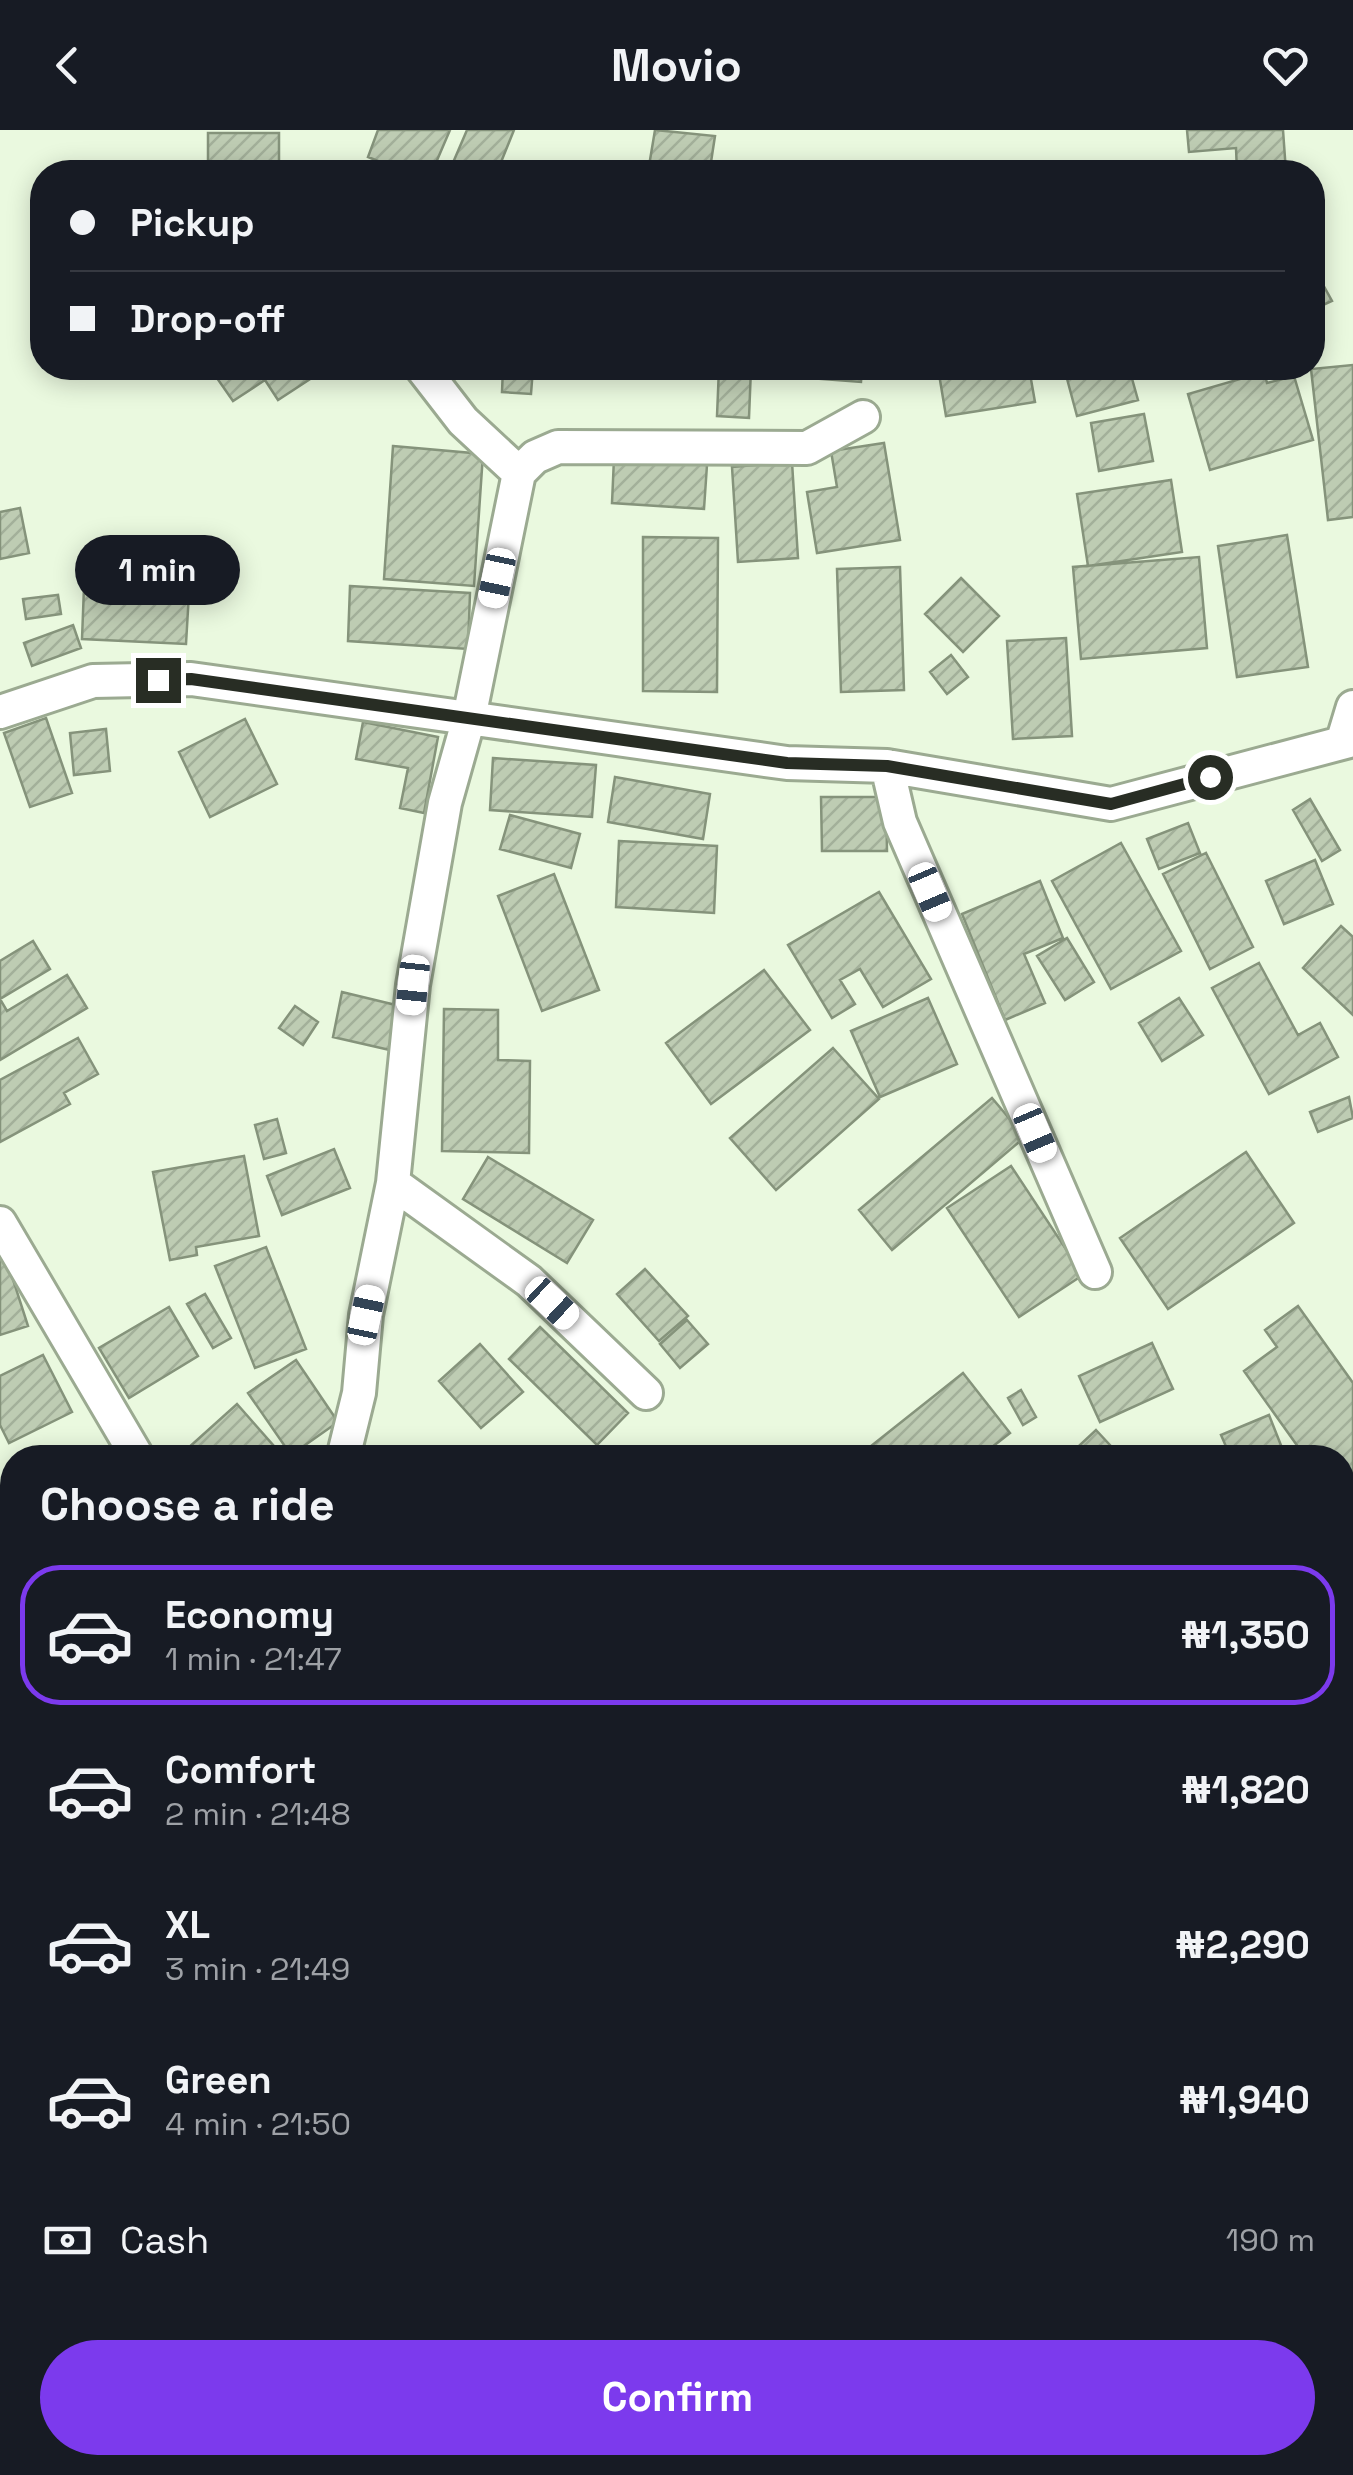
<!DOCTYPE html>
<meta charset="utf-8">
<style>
:root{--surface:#171b24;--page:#20242c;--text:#f1f3f6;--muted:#9ea1a6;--line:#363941;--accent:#7c3aed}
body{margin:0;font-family:"Space Grotesk",sans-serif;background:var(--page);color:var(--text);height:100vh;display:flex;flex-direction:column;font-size:38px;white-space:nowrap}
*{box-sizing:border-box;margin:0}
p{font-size:32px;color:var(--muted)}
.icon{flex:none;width:55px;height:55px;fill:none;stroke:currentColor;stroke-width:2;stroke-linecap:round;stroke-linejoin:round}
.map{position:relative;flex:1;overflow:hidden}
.details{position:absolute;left:0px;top:1315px;width:1355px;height:1030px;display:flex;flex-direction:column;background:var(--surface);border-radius:40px 40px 0 0;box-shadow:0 5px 25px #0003}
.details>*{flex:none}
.hud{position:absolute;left:30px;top:30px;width:1295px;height:220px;border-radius:40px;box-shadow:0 5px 25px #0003;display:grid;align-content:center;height:220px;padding:0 40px;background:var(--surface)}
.end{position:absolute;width:45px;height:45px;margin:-22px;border:12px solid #282d24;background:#fff;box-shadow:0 0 0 5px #fff}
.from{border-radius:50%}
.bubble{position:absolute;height:70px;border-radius:35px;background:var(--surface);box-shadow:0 5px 25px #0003;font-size:32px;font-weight:700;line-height:70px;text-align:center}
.car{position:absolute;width:30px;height:60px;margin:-30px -15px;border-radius:12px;box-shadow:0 0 8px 2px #0007;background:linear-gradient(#fff 24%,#345 0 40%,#fff 0 76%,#345 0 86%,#fff 0)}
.hud b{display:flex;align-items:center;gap:35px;height:95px;font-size:38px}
.hud b+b{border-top:2px solid var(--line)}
.hud i{width:25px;height:25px;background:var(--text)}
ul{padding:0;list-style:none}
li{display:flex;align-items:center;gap:30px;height:140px;margin:0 20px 15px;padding:0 20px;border:5px solid transparent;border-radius:40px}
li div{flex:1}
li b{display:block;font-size:38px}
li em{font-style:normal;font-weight:700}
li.on{border-color:var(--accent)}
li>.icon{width:90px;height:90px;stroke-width:1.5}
h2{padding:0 40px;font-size:45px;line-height:120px}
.pay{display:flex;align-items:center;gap:25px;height:110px;padding:0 40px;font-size:38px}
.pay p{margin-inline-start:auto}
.primary-button{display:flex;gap:20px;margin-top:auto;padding:20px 40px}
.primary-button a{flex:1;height:115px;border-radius:60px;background:var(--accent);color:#fff;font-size:40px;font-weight:700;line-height:115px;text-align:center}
header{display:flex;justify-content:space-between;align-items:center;height:130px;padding:0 40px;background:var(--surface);font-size:45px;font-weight:700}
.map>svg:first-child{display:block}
</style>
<header><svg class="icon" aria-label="back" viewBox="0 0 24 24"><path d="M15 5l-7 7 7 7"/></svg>Movio<svg class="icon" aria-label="heart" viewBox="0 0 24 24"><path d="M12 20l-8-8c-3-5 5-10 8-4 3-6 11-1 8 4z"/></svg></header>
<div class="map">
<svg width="1353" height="2345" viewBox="0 0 1353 2345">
<defs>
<pattern id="building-hatch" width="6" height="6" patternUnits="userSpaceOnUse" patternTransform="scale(2.5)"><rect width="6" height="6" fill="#beccb3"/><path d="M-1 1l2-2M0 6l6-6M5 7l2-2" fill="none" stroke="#a3b09a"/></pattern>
</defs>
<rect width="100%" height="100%" fill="#eaf9df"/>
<path fill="url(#building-hatch)" stroke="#85937b" stroke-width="2.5" d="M378 0H450L432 42H405L368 27Z
M467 0H514L497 42H449Z
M655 0 715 6 711 32 732 36 731 42H648Z
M1187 0H1283L1286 42H1237L1236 18 1189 22Z
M208 3H279V42H208Z
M1321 151 1332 171 1312 180V155Z
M1353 235V387L1328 390 1311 239Z
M217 238H327L278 270 265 250 233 271 212 241Z
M503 238H533L531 264 502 262Z
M719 238H751L749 288 717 286Z
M798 238H862L861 252 797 247Z
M983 238H1029L1035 272 946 286 939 244Z
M1094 238H1129L1138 270 1077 286 1066 245Z
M1264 242 1267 253 1294 246 1313 310 1210 340 1188 264Z
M1144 284 1153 331 1099 341 1091 293Z
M884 313 900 410 817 423 807 362 837 357 831 321Z
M393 316 483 324 474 456 384 449Z
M614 328 707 335 704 379 612 373Z
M792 332 798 428 738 432 732 337Z
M1171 350 1182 422 1088 436 1077 364Z
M20 378 29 423 0 429V382Z
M1287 405 1308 537 1237 547 1218 416Z
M643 407 718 408 717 562 643 561Z
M1199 427 1207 518 1081 529 1073 437Z
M900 437 904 560 841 562 837 439Z
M961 448 999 486 963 522 925 484Z
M350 456 470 463 468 519 348 511Z
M84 457 189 463 186 514 82 509Z
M58 465 61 484 26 489 23 469Z
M73 495 81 518 32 536 24 513Z
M1066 508 1072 606 1013 609 1007 511Z
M951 525 968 547 947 564 930 542Z
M46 588 72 663 30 677 4 603Z
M245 589 277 654 210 687 179 622Z
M363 592 438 607 424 683 400 678 408 638 356 629Z
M106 599 110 641 74 645 70 603Z
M493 628 596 635 592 687 490 680Z
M615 647 710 664 703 709 608 692Z
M821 667H886L887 721H822Z
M1310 669 1340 720 1322 731 1293 680Z
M510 685 580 704 571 738 500 719Z
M1188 693 1200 723 1159 739 1147 709Z
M619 711 717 716 714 783 616 777Z
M1121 713 1181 821 1111 859 1052 751Z
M1206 723 1253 817 1210 839 1163 744Z
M1315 730 1333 774 1284 794 1266 751Z
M554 744 599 860 542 881 498 766Z
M1040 751 1063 808 1024 824 1045 873 1005 890 962 784Z
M879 762 931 849 883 877 860 839 840 850 855 874 832 888 788 815Z
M1341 796 1353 807V885L1303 838Z
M1067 808 1094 852 1065 870 1037 826Z
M33 811 50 839 0 869V831Z
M1259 833 1298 905 1320 893 1338 927 1269 964 1212 858Z
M764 840 810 900 711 974 666 913Z
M67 845 87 878 0 930V869L7 881Z
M342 862 404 877 394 921 333 907Z
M928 868 957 934 880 967 851 901Z
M1179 868 1203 905 1162 931 1139 893Z
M295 876 318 892 303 915 279 898Z
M444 879 498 880V930L530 931 529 1023 442 1021Z
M78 908 98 944 64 963 70 974 0 1012V950Z
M833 918 879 969 776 1060 730 1008Z
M1349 967 1353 988 1318 1002 1310 982Z
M992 968 1025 1007 892 1120 859 1080Z
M277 989 286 1023 264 1029 255 995Z
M334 1019 350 1058 282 1085 267 1046Z
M1246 1022 1294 1093 1168 1179 1120 1108Z
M244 1026 259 1106 196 1117 197 1125 170 1130 153 1042Z
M488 1027 593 1090 567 1133 463 1069Z
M1011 1036 1083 1145 1019 1187 947 1078Z
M0 1109 28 1196 0 1205Z
M266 1117 306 1219 255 1238 215 1136Z
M645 1139 688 1186 659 1211 617 1164Z
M205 1164 231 1208 213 1218 187 1174Z
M1298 1176 1353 1253V1381L1342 1366V1328H1306L1244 1241 1277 1217 1265 1200Z
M169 1177 198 1226 129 1268 99 1218Z
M687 1190 708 1214 680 1238 660 1214Z
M540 1197 628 1283 597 1315 509 1229Z
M1152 1213 1173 1259 1100 1292 1079 1246Z
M480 1214 523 1262 481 1298 439 1251Z
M43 1225 72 1282 9 1313 0 1295V1246Z
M296 1230 338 1292 291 1325 248 1263Z
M963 1243 1010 1303 978 1328H856Z
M1021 1260 1036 1287 1023 1295 1008 1268Z
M237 1274 273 1315 259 1328H192L186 1320Z
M1269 1285 1286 1328H1231L1221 1305Z
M1096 1300 1122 1328H1066Z
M1342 1408 1353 1423V1496L1342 1481Z
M1353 1797V1904L1342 1906V1799Z
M45 2332H84L95 2345H31Z
M337 2332H436L424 2345H350Z
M837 2332H886L872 2345H848Z
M893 2332 927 2336 958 2332 970 2345H879Z
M1237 2332H1301L1308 2345H1244Z"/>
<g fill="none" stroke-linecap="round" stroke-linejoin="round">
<g stroke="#9baa91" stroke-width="38">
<path id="street" d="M422 238 463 291 519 343
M0 582 93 551 191 549 787 633 887 636 1111 674 1353 610
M1343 610 1353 577
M887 636 900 692 1095 1142
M393 1053 529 1151 646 1263
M0 1093 138 1328
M343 1328 359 1263 366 1185 393 1053 413 855 445 673 469 588 519 343 535 327 558 317 807 318 863 287
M1342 1581 1353 1570
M0 1859 12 1853
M777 2332 791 2345
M678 2345 689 2332"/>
</g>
<use href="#street" stroke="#fff" stroke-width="32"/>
</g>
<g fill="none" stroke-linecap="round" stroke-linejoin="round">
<path stroke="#282d24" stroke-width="12" d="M158 550 191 549 787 633 887 636 1111 674 1210 647"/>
</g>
</svg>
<i class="end from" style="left:1210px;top:647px"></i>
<i class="end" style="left:158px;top:550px"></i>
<div class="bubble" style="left:75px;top:405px;width:165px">1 min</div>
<i class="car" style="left:497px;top:448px;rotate:192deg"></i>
<i class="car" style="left:930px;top:762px;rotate:157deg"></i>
<i class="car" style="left:413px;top:855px;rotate:186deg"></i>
<i class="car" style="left:1035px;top:1003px;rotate:157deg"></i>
<i class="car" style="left:552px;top:1173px;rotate:133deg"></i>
<i class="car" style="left:366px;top:1185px;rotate:12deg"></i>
<div class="hud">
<b><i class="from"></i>Pickup</b>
<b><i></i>Drop-off</b>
</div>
<section class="details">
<h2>Choose a ride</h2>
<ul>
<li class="on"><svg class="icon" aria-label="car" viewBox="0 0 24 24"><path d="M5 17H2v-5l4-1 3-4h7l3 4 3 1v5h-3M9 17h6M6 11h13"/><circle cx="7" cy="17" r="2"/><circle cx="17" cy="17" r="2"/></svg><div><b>Economy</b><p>1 min · 21:47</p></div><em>₦1,350</em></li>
<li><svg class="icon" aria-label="car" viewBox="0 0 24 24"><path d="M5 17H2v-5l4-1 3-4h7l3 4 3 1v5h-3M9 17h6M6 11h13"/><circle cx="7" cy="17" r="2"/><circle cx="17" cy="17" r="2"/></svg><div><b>Comfort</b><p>2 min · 21:48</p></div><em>₦1,820</em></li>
<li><svg class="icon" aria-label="car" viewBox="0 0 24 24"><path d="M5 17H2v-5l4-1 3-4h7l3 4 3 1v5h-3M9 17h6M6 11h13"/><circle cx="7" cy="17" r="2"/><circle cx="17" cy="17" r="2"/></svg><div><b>XL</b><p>3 min · 21:49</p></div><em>₦2,290</em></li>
<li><svg class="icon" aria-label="car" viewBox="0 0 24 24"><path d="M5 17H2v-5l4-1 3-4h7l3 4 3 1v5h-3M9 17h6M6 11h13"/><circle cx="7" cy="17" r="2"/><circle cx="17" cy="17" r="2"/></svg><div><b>Green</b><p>4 min · 21:50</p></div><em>₦1,940</em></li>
</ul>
<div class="pay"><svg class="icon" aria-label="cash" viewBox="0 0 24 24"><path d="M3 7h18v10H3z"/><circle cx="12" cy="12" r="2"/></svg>Cash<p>190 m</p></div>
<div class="primary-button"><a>Confirm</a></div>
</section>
</div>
